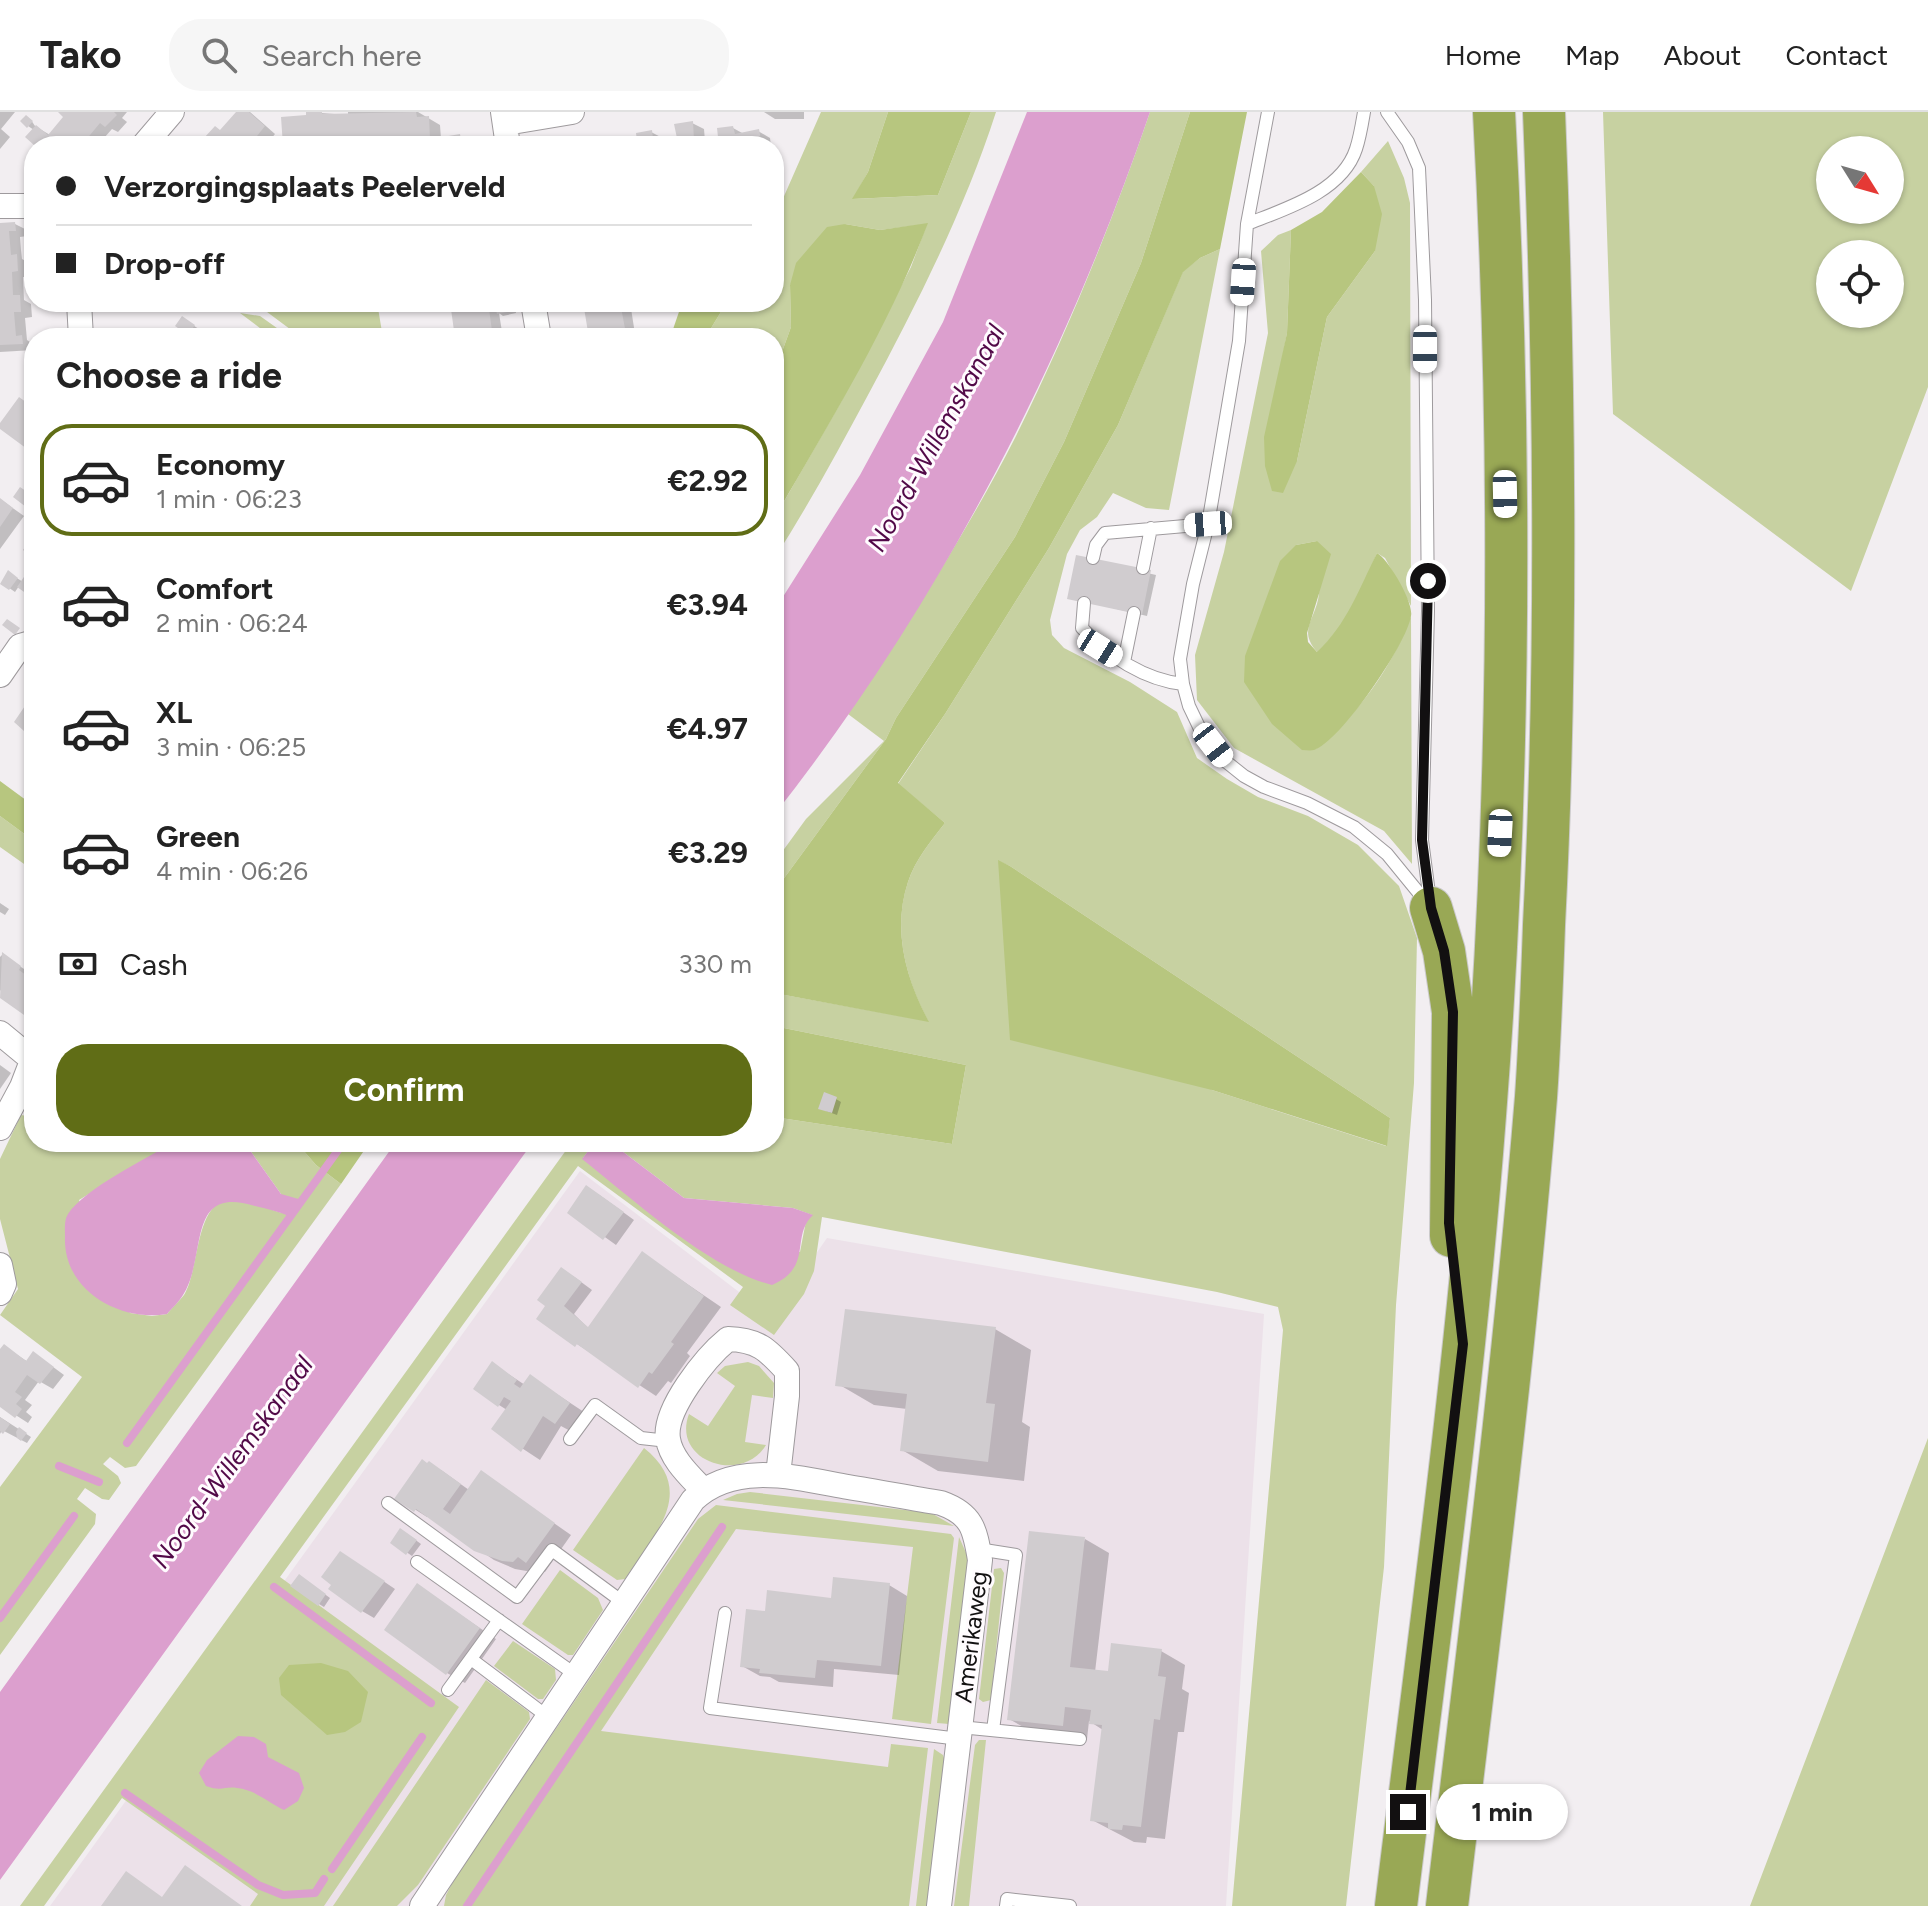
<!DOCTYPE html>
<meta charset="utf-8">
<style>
:root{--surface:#fff;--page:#f6f6f6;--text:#222;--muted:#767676;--line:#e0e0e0;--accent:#606d16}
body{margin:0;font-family:Figtree,sans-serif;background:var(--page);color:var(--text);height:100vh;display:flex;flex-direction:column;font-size:30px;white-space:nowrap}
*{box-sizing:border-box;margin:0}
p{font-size:26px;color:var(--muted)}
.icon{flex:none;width:44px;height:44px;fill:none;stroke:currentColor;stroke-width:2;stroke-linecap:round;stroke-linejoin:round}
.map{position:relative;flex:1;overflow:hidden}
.panel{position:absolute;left:24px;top:216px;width:760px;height:824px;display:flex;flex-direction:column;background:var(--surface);border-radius:32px;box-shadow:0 2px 6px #0004}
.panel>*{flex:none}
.guide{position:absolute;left:24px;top:24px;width:760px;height:176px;border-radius:32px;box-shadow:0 2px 6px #0004;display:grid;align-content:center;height:176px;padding:0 32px;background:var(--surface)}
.needle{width:52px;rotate:127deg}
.tools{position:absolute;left:1816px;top:24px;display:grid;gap:16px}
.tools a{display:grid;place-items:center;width:88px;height:88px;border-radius:50%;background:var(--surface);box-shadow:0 2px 6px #0004;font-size:40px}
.end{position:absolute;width:36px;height:36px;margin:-18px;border:10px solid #121011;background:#fff;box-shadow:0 0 0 4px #fff}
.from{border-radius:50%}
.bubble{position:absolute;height:56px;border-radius:28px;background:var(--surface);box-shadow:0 2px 6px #0004;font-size:26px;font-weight:700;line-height:56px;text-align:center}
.car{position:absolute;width:24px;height:48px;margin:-24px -12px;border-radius:10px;box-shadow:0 0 6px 2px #0007;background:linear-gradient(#fff 24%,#345 0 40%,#fff 0 76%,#345 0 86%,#fff 0)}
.guide b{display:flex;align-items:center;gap:28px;height:76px;font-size:30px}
.guide b+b{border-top:2px solid var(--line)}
.guide i{width:20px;height:20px;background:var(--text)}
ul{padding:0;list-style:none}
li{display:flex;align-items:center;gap:24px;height:112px;margin:0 16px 12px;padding:0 16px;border:4px solid transparent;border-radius:32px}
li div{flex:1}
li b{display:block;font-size:30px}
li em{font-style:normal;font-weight:700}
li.selected{border-color:var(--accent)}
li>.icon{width:72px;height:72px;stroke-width:1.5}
h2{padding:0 32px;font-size:36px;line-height:96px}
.pay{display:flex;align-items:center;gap:20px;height:88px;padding:0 32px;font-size:30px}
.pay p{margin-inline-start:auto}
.action{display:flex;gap:16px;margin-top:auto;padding:16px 32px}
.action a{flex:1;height:92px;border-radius:32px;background:var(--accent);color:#fff;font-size:32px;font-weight:700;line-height:92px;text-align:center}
header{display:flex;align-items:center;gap:48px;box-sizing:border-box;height:112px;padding:0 40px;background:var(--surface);border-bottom:2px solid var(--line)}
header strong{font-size:38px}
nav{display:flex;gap:44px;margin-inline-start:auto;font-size:28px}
.search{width:560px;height:72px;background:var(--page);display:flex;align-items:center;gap:20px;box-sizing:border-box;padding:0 28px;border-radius:32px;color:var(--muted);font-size:30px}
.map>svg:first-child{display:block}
</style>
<header>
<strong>Tako</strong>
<div class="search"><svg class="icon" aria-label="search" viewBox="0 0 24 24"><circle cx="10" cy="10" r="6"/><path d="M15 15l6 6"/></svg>Search here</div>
<nav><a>Home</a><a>Map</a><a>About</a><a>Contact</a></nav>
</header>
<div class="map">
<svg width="1928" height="1794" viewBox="0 0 1928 1794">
<rect width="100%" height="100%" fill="#f2eef1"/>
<path fill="#ece1e9" d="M580 1059 772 1205 827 1126 1264 1202 1226 1794H50Z"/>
<path fill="#c7d1a1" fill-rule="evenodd" d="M821 0H888L868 60 853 87 938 83 971 0H996C964 99 917 192 868 283 838 339 808 394 774 447V407L841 290 911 155 927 112 880 118 845 112 790 173 791 215 774 262V226H705L727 190H774V107Z
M1150 0H1190L1141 151 1064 330 1015 425 896 606 886 627 774 780V751L806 707 884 629 848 602C907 512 966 422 1015 326 1067 221 1112 111 1150 0Z
M1603 0H1928V275L1851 479 1613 302ZM1830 38H1890V98H1830ZM1830 142H1890V202H1830Z
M1388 29 1404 66 1410 91 1411 494 1385 446 1377 441 1356 490 1336 520 1318 541C1296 517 1317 507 1319 481 1321 465 1317 446 1317 429L1296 433 1316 637C1358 602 1392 556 1411 504L1412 752 1384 719 1234 636 1197 588 1195 543 1224 440 1268 221 1261 139 1278 123 1291 118 1287 221 1278 269 1297 349 1327 205 1375 139 1374 74 1361 60Z
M1220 137 1169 398 1146 396 1113 381 1097 405 1080 418 1067 442 1050 508 1052 523 1064 536 1130 570 1177 600 1197 646 1227 667 1258 685 1308 704 1358 733 1399 774 1417 826 1414 971 1396 1193 1384 1455 1346 1794H1232L1283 1218 1278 1195 1217 1180 822 1105 814 1159 804 1182 774 1223 730 1193 743 1175 578 1054 280 1465 459 1595 324 1794H250L258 1782 122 1686 44 1794H20L572 1030H595L583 1046 800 1140 806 1109 812 1103 793 1096 684 1086 610 1030H774V1005L952 1032 966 953 774 914V881L928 909C906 867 892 817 908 770 915 748 931 729 945 711L898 672 945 602 1049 436 1118 313 1183 159 1200 146ZM998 749 1010 754 1390 1006 1386 1034 1212 978Z
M263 190H377L383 226H302L263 197Z
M240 201 260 204 291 226H273Z
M0 704 34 729V759L0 735Z
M21 1003 34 1005V1030H174L79 1088 130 1201 152 1204 167 1202C172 1196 179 1189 184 1183 199 1159 195 1095 226 1088 243 1085 266 1096 282 1101L281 1082 244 1030H296L316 1053 341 1072 136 1354 125 1356 110 1345 103 1352 118 1364 121 1371 109 1388 102 1387 85 1376 77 1387 96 1402 95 1412 0 1543V1375L82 1265 0 1203 18 1177 0 1107V1047Z
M748 1250 759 1254 774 1271 773 1286 752 1283 745 1330 766 1333C742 1373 671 1349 689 1302L708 1314 735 1274 717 1261 725 1254Z
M1928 1326V1794H1750Z
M644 1336C699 1380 653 1424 625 1467L617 1468 573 1438Z
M750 1380 931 1401 954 1414 723 1388 737 1382Z
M716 1393 951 1422 954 1426 931 1612 892 1607 913 1435 736 1417 601 1619 888 1655 891 1632 928 1636 909 1794H444L446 1783 455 1766 698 1407Z
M959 1425 967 1443V1459L949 1612 937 1611Z
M1001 1456 1004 1461 991 1588 983 1590 979 1587 994 1457Z
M560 1458 598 1486 603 1498 573 1543H568L522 1512Z
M513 1529 555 1557 556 1568 543 1587H538L494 1554Z
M486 1568 529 1600 530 1607 418 1773 397 1794H333Z
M979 1628H986L969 1794H954L975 1633Z
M934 1637 943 1643 945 1649 928 1794H916Z"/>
<path fill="#b7c67f" d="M888 0H971L938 83 852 87 868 60Z
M1190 0H1247L1220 137 1200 146 1183 160 1118 313 1049 436 945 602 898 671 945 711C931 729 915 748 908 770 892 818 906 867 929 910L774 881V780L886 627 896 606 1015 425 1064 330 1141 151Z
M1361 60 1374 74 1382 102 1375 139 1327 205 1297 349 1283 381 1272 379 1265 354 1264 325 1287 221 1291 118 1322 100Z
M928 111C889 215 829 311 774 407V262L791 215 790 173 796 151 827 115 845 112 880 118Z
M688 190H727L705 226H670L681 194Z
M1317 429 1331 442 1307 521 1308 530 1317 540C1347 512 1359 477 1377 441 1388 447 1414 490 1411 504 1407 532 1340 630 1314 638 1310 639 1306 638 1302 638L1272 612 1244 570 1245 544 1280 449 1296 433Z
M0 669 34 694V729L0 704Z
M998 748 1010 754 1390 1006 1387 1034 1212 978 1010 928Z
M774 914 966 953 952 1032 774 1005Z
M296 1030H370L341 1072 316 1053Z
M321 1551 348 1559 368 1580 361 1610 345 1620 327 1623 281 1583 279 1566 289 1553Z"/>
<path fill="#dc9fce" d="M1027 0H1150C1064 252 939 494 774 703V499L860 363 943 210Z
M174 1030H244L281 1082 302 1088 291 1105C280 1100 268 1097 255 1094 185 1072 208 1144 183 1183 179 1190 172 1196 167 1202 119 1210 63 1178 65 1125 65 1117 64 1108 68 1102 85 1076 146 1047 174 1030Z
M396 1030H533L0 1768V1580Z
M595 1030H610L684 1086 793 1096 813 1103C790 1124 814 1155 772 1173 709 1157 634 1088 582 1047Z
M238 1624 254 1625 266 1632 268 1645 299 1661 304 1676 298 1689 284 1698C267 1690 256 1678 237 1676 224 1674 222 1680 206 1674L199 1661 207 1648Z"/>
<path fill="#0003" d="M0 0H15L1 17 10 25 0 37Z
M61 0H127L122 6 127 10 118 20 112 17 97 34H38L34 18 28 14 31 8 35 14 50 23 66 5Z
M238 0H250L275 22 267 32 270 34H208Z
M308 0 348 3V0H418L440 13 441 27 460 24 465 27 466 34H285L308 5Z
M764 0H804V7H775Z
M692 11 704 17 705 29 721 27 733 16 744 22 758 19 770 26 771 34H599L611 27 623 34 640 31 651 20 678 34Z
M15 112 27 118V124L20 125 21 138 22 147 29 151V165H23L24 188 31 192 32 205 25 206 27 228 33 232 34 238 0 240V113Z
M184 190V195L149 197 137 190Z
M452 190H515L516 201 503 204 499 201 503 226H457Z
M585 190H630L635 222 645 226H591Z
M183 207 199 217 194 224 178 214Z
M21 378 34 387 32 396 16 385Z
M0 387 24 404 0 437Z
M1078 445 1156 463 1147 504 1069 486Z
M9 461 23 470 34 469 33 483 19 474 15 480 2 471Z
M0 791 9 797 5 803 0 800Z
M2 843 32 862 29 866 34 869V908L0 878V845Z
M0 953 11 961 0 977Z
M836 987 841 990 837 1003 826 999Z
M598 1082 634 1108 616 1133 570 1100Z
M643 1142 721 1195 687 1241 690 1244 671 1271 668 1269 656 1284 539 1207 573 1164 592 1178 574 1202 589 1217Z
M995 1217 1031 1238 1022 1310 1030 1315 1024 1369 938 1359 902 1338 907 1297 874 1293 838 1272Z
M4 1234 28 1250 45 1249 64 1263 53 1277 39 1269 25 1288 32 1293 26 1300 32 1305 28 1311 0 1293V1240Z
M493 1252 525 1273 531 1265 587 1302 574 1321 561 1314 540 1348 493 1317 507 1298 499 1293Z
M0 1305 31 1325 27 1331 2 1318 0 1322Z
M441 1358 469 1378 482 1361 571 1423 545 1460 536 1454 532 1460 515 1457 494 1448 428 1403 427 1405 397 1386Z
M406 1421 421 1432 412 1444 392 1430Z
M1085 1427 1109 1441 1095 1560 1110 1562 1161 1539 1185 1553 1182 1577 1189 1581 1184 1620H1178L1165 1727 1147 1725 1146 1731 1134 1730 1092 1708 1103 1618 1089 1609 1087 1627 1034 1621 1009 1607Z
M352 1448 395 1477 374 1506 362 1499Z
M304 1467 330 1486 324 1495 319 1492Z
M889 1473 907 1484 899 1563 834 1557 833 1575 779 1570 770 1565 760 1564 742 1554 767 1501 833 1488Z
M418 1474 496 1527 465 1571 447 1561Z"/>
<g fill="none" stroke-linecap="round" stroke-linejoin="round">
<path stroke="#dc9fce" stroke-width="8" d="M127 1331 344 1030
M59 1354 99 1370
M274 1475 431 1591
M0 1506 74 1404
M125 1681 258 1773 283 1783 315 1781 324 1767
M332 1757 422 1625
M467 1794 722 1415"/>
</g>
<path fill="#d0cccf" d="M58 0H114L117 3 105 15 100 11 85 29 91 34H35L25 25 36 13 48 23 63 5Z
M236 0H249L265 14 257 24 268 34H206L209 31 204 26 215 14 220 18Z
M306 0H322V2L416 0 417 5 429 4 430 27H418V31L374 34H283L281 5 306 3Z
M26 3 33 9 27 16 20 9Z
M693 9 694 29 718 25 717 16 733 14 735 22 759 17 762 34H673L678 31 674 12Z
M652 18 653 27 666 24 668 34H619L637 29 636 21Z
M460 22 462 34H439L437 26Z
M612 25 613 34H597L596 27Z
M34 38V57L25 49Z
M15 110 16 119H9L11 143 17 142 18 159 12 160 13 183H20L21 200H14L16 224 22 223 23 232 0 233V111Z
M450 190H488L493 226H455Z
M494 190H511L512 199 497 202Z
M583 190H620L626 222 637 219 639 226H589Z
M182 204 195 213 188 223 175 214Z
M19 285 34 296V342L0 317V311Z
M20 375 33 384 26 395 13 385Z
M0 386 13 396 0 415Z
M32 425 34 427 33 446 23 438Z
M1076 443 1151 458 1142 503 1067 487Z
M8 458 18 466 9 478 0 472Z
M26 462 34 467V473L27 482 17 475Z
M7 507 20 516 15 523 2 513Z
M29 588 34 591V628L14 610Z
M2 840 21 854 19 858 34 869V910L0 886Z
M824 980 837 985 832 1001 818 997Z
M586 1073 624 1100 603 1128 567 1101Z
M642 1139 704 1184 671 1230 674 1232 652 1262 649 1260 638 1276 577 1232 575 1235 536 1207 545 1194 537 1188 561 1155 582 1170 564 1194 588 1215Z
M845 1197 996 1215 986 1291 995 1292 988 1350 900 1339 907 1282 835 1274Z
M4 1232 26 1249 33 1239 54 1255 40 1272 27 1263 15 1280 22 1285 16 1292 22 1297 15 1306 0 1295V1237Z
M492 1249 517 1268 514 1272 520 1276 530 1262 570 1291 555 1312 543 1304 521 1340 491 1317 511 1289 504 1285 498 1295 473 1277Z
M0 1305 10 1312 3 1322 0 1319Z
M19 1315 27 1321 21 1329 17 1326 16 1320Z
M422 1347 427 1351 429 1349 461 1372 443 1397 450 1402 481 1358 555 1411 526 1451 518 1445 513 1450 502 1449 474 1439 416 1397 414 1400 394 1387Z
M400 1416 417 1428 406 1443 390 1431Z
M1029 1419 1085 1425 1070 1555 1108 1559 1111 1531 1162 1537 1158 1564 1166 1565 1160 1608 1154 1607 1141 1715 1123 1713 1122 1718 1108 1717V1711L1090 1709 1102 1613 1089 1612 1091 1598 1065 1595 1063 1614 1007 1608Z
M340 1439 385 1469 361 1501 328 1477 331 1473 321 1465Z
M299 1462 326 1482 318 1494 290 1474Z
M833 1465 890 1471 881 1554 817 1548 815 1566 759 1561 760 1557 740 1555 746 1497 765 1499 767 1478 831 1486Z
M417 1471 480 1516 446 1563 384 1518Z
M185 1753 242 1794H101L126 1759 162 1785Z"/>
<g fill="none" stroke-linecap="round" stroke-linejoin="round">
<g stroke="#9e9a9d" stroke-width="14">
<path id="lane" d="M1268 0 1247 112 1239 229 1208 412 1193 472 1180 547 1183 572 1189 594 1201 619 1224 648 1244 664 1264 675 1307 691 1354 715 1387 742 1427 791
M1387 0 1408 30 1419 56 1425 188 1428 499 1422 728 1430 789
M1247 112C1285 97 1342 80 1356 37 1360 25 1362 12 1364 0
M1093 446 1096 433 1105 421 1208 412
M1143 456 1151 416
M1084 491 1082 516C1108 544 1145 568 1183 572
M1124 550 1134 501
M570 1327 595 1293 641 1326 668 1329
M388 1391 517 1485 552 1438 624 1491
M978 1437 1016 1443 993 1618
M417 1450 576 1563
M725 1501 710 1596 959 1627
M471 1547 548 1605
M448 1578 499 1508
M960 1615 1080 1627
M1006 1794 1007 1787 1070 1794"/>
</g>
<g stroke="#9e9a9d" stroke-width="26">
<path id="street" d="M503 0 508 34
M505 11 572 0
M143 34 172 0
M0 94H34
M79 190 81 226
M533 190 539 226
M0 563 20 534 34 530
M0 921 34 949
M0 1016 22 975 32 949
M0 1153 4 1172 0 1181
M703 1378C690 1364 671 1347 668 1327 663 1298 706 1245 728 1227 758 1228 767 1237 787 1259V1284L778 1363
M422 1794 693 1388C734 1348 798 1366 848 1375 879 1380 910 1386 941 1391 972 1402 975 1417 980 1448L939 1794"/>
</g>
<g stroke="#cbcacb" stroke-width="44">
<path id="highway" d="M1431 796 1444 839 1453 900 1451 1124
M1396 1794C1428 1531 1465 1267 1485 1003 1511 670 1512 333 1494 0
M1447 1794C1479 1525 1514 1256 1536 985 1540 928 1542 871 1544 813 1558 542 1555 271 1544 0"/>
</g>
<use href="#lane" stroke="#fff" stroke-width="12"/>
<use href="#street" stroke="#fff" stroke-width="24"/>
<use href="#highway" stroke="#99a855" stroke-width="42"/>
</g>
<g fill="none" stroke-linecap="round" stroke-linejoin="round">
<path stroke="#121011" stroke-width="10" d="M1408 1700 1463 1232 1449 1111 1453 900 1444 839 1431 796 1422 728 1428 469"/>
</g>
<g text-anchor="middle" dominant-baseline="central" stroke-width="6" stroke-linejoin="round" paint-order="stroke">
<g font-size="24" fill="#121011" stroke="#fffbfe">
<text transform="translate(971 1525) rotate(-83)">Amerikaweg</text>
</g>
<g font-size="26" font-style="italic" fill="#520948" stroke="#fffbfe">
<text transform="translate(936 326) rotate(-61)">Noord-Willemskanaal</text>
<text transform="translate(232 1350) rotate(-54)">Noord-Willemskanaal</text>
</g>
</g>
</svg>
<div class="tools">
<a><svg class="needle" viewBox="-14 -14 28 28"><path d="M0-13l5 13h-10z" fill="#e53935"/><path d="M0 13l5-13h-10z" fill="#767676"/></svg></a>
<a><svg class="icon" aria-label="locate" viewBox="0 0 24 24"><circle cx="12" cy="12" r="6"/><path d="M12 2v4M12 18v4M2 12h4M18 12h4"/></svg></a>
</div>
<i class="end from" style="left:1428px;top:469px"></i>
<i class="end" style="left:1408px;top:1700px"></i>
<div class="bubble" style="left:1436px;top:1672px;width:132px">1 min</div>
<i class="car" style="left:1243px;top:170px;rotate:184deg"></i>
<i class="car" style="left:1425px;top:237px;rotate:180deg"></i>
<i class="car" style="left:1505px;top:382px;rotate:179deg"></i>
<i class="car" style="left:1208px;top:412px;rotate:266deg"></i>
<i class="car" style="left:1100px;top:536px;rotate:122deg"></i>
<i class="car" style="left:1213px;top:633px;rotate:142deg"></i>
<i class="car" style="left:1500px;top:721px;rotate:183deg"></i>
<div class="guide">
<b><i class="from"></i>Verzorgingsplaats Peelerveld</b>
<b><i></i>Drop-off</b>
</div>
<section class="panel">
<h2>Choose a ride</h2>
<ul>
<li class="selected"><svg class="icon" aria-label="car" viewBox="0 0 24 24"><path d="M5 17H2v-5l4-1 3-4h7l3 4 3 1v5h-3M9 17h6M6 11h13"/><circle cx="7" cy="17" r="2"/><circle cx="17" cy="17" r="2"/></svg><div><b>Economy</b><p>1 min · 06:23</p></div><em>€2.92</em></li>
<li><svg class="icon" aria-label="car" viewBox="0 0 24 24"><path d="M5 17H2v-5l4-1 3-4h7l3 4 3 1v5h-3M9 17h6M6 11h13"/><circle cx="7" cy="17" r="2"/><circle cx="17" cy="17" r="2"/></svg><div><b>Comfort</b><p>2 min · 06:24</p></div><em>€3.94</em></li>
<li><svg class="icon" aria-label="car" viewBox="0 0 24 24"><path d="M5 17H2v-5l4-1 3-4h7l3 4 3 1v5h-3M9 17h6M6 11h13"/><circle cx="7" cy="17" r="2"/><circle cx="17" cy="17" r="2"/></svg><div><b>XL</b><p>3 min · 06:25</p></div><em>€4.97</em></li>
<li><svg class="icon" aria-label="car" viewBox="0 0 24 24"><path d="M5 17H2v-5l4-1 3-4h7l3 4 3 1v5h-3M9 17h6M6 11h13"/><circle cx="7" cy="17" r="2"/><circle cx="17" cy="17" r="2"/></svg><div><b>Green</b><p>4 min · 06:26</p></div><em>€3.29</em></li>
</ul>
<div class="pay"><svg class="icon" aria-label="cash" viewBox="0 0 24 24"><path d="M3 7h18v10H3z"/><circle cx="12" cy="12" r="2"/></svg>Cash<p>330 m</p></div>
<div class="action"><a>Confirm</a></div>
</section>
</div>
